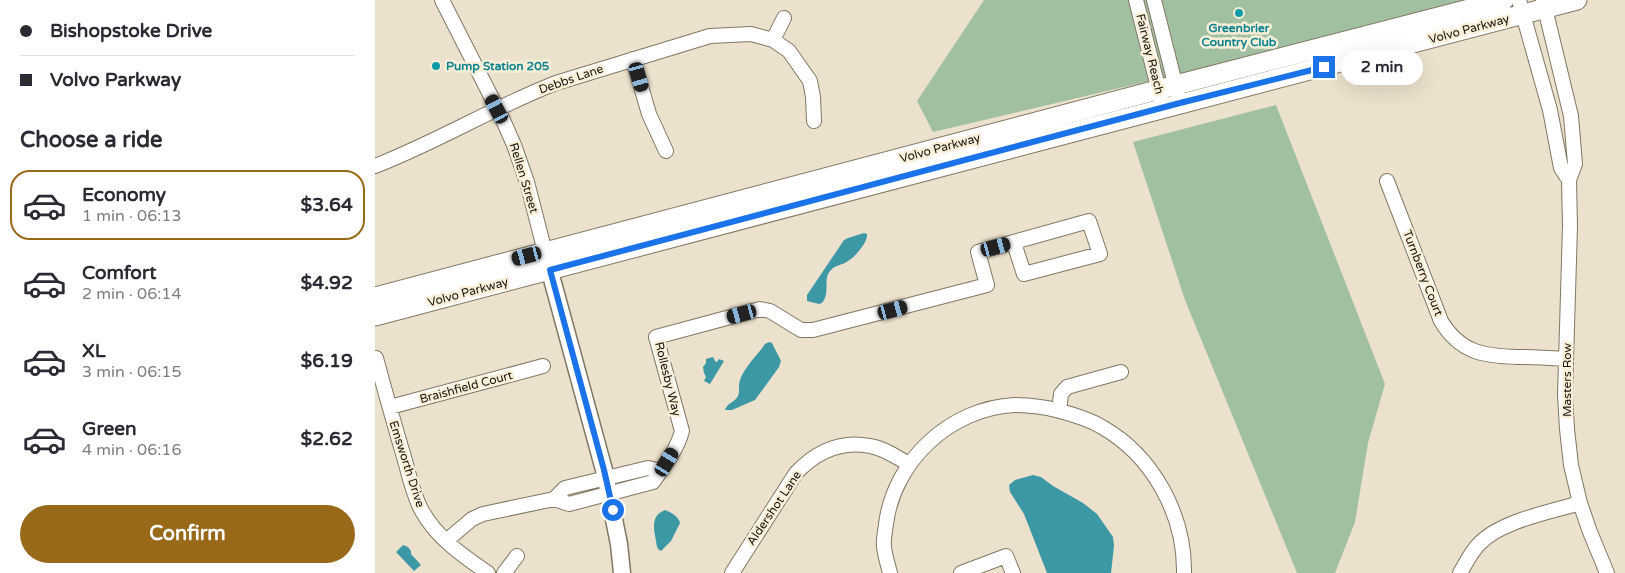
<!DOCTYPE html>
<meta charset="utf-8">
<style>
:root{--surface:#fff;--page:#f2f2f3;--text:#2b2b33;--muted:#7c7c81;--line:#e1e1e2;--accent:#976918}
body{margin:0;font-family:"Varela Round",sans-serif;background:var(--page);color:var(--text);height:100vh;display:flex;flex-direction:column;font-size:19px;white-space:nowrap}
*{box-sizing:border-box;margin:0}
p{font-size:16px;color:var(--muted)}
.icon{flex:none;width:28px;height:28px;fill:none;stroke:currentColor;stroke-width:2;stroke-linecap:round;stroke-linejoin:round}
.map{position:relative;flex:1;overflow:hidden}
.drawer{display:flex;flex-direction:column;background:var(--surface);width:375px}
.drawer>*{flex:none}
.hud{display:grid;align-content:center;height:110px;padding:0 20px;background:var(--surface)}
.end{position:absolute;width:22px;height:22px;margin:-11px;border:6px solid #1a73e8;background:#fff;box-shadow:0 0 0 2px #fff}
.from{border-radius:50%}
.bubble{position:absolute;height:35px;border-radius:18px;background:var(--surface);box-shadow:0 5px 20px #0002;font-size:16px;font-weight:700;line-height:35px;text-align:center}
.car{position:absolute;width:15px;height:30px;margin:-15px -8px;border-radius:6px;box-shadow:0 0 4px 1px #0007;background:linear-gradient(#222 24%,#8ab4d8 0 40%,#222 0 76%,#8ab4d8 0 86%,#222 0)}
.hud b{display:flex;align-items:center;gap:18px;height:48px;font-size:19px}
.hud b+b{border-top:1px solid var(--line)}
.hud i{width:12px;height:12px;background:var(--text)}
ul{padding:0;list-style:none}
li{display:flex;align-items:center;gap:15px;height:70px;margin:0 10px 8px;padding:0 10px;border:2px solid transparent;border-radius:20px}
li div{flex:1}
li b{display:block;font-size:19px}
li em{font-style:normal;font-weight:700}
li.active{border-color:var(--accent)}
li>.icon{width:45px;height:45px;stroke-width:1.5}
h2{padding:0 20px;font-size:22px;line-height:60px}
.action{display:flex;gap:10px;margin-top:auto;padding:10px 20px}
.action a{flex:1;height:58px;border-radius:30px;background:var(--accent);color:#fff;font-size:20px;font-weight:700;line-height:58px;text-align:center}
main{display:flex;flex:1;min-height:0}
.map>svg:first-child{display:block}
</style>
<main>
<section class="drawer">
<div class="hud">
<b><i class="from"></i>Bishopstoke Drive</b>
<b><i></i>Volvo Parkway</b>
</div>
<h2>Choose a ride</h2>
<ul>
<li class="active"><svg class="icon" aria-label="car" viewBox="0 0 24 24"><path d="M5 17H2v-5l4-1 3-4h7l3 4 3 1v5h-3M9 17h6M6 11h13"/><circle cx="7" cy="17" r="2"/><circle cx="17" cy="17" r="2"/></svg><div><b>Economy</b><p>1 min · 06:13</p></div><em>$3.64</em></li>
<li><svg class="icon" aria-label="car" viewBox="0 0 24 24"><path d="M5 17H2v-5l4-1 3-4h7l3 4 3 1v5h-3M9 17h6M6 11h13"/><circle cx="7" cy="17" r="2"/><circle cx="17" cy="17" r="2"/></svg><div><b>Comfort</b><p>2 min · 06:14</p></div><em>$4.92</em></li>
<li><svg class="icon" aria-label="car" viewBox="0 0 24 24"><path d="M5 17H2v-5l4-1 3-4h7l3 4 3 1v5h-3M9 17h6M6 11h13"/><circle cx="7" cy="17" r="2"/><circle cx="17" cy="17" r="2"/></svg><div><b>XL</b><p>3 min · 06:15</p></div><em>$6.19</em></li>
<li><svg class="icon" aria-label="car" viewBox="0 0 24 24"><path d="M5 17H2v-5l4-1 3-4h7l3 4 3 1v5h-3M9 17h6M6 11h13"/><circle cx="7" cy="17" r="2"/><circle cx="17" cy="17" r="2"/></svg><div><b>Green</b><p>4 min · 06:16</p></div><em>$2.62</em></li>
</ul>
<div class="action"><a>Confirm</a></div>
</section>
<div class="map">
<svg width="1250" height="573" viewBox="0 0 1250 573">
<rect width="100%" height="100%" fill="#ece1cc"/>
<path fill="#a1c0a1" d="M609 0H1094L825 69 558 132 542 101Z
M901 105 1010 384 993 443 980 522 960 573H922L810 300 758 142Z"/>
<path fill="#3d98a5" d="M489 233 492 234C493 242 480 257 473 261 468 265 460 265 456 270 447 279 456 291 447 303L444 304 432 301V295L469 240 473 238Z
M394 342 397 343 406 361 404 367 380 400 357 410H350C352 403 360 402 363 396 365 391 363 386 365 380 368 369 383 354 390 344Z
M338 357 340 361 342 362 344 359 349 361 335 384 329 381 331 377 329 373 328 367 331 363V359Z
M658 475 666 477 678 486 708 503 722 514 738 537 739 546 736 573H672L649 514 635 492 634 485 640 480Z
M290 510C296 512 304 517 305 523L296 541 286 551C281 548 282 546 281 541 279 529 275 516 290 510Z
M28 545 33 547 36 551V554L46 565 39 571 21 552Z"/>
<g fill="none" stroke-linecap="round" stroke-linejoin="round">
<g stroke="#817864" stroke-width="16">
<path id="minor" d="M67 0 128 120 139 145 152 182 170 252
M761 0 786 99
M779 0 805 103
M1144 0 1175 110 1186 168 1194 180
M1168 0 1196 116 1200 164 1194 180 1195 226 1190 395 1192 429 1196 465 1205 503 1215 532 1232 573
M398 40 409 18
M258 59 274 114 291 151
M0 166C62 142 119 107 181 83L335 36 376 34 398 40 414 51 435 81 438 97 439 121
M1012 181 1066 321C1085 353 1109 356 1143 357 1159 357 1175 358 1191 359
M1 358C10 391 19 424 29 457 34 474 38 495 47 511 62 538 88 556 113 573
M15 407 168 366
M684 411 686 394 692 387 746 372
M179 499 194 504 278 482C289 466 302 450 307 431L281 337 385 309 395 311 426 330H438L612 285 603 252 714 221 725 254 649 274 639 243
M71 541 97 519 108 514 179 499 190 488 273 468 286 471
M129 573 142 556
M357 573 421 473C440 453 465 440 495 446 509 448 521 457 534 464
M515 573C513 565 510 556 509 547 508 540 510 532 511 524 519 461 575 408 640 405 655 405 670 407 685 411 700 415 714 419 727 427 778 456 810 515 809 573
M586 573 631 556 638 573
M1085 573C1091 563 1096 552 1104 544 1125 521 1176 512 1205 503"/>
</g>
<g stroke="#817864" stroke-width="19">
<path id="tertiary" d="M171 257 229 470 244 544 247 573"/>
</g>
<g stroke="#817864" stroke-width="21">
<path id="secondary" d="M0 297 801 85 1129 0
M0 316C401 210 801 105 1202 0"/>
</g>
<use href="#minor" stroke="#fff" stroke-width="14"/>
<use href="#tertiary" stroke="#fff" stroke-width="16"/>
<use href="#secondary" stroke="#fff" stroke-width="19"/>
</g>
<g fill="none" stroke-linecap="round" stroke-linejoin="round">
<path stroke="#1a73e8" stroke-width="6" d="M238 510 229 470 175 270 805 103 949 67"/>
</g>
<g fill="#0f9aa8" stroke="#f9efd9" stroke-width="2">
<circle cx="864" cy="13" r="5"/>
<circle cx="61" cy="66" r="5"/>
</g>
<g text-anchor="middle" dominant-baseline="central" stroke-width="5" stroke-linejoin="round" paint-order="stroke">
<g font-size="12" font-weight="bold" fill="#0d838f" stroke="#f9efd9">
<text x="864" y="28">Greenbrier<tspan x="864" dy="14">Country Club</tspan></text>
<text x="71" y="66" text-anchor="start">Pump Station 205</text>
</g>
<g font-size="12" fill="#18140d" stroke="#f9efd9">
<text transform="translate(1094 29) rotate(-15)">Volvo Parkway</text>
<text transform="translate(775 54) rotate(76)">Fairway Reach</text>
<text transform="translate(196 79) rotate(-19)">Debbs Lane</text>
<text transform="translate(565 148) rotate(-15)">Volvo Parkway</text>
<text transform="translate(149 178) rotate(73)">Rellen Street</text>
<text transform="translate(1048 273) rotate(69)">Turnberry Court</text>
<text transform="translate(93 292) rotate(-15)">Volvo Parkway</text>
<text transform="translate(293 379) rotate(76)">Rollesby Way</text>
<text transform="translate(1192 380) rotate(-90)">Masters Row</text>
<text transform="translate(91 387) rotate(-15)">Braishfield Court</text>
<text transform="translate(32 464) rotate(72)">Emsworth Drive</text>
<text transform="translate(399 508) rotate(-56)">Aldershot Lane</text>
</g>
</g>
</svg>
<i class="end from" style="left:238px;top:510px"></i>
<i class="end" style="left:949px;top:67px"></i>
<div class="bubble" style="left:966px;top:50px;width:82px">2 min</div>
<i class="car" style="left:264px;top:77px;rotate:164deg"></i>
<i class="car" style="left:122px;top:109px;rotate:332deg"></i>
<i class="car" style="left:621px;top:247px;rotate:75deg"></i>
<i class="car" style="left:152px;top:256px;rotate:255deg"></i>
<i class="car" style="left:518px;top:310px;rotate:75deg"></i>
<i class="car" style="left:367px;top:314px;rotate:255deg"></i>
<i class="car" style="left:292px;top:462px;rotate:31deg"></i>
</div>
</main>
